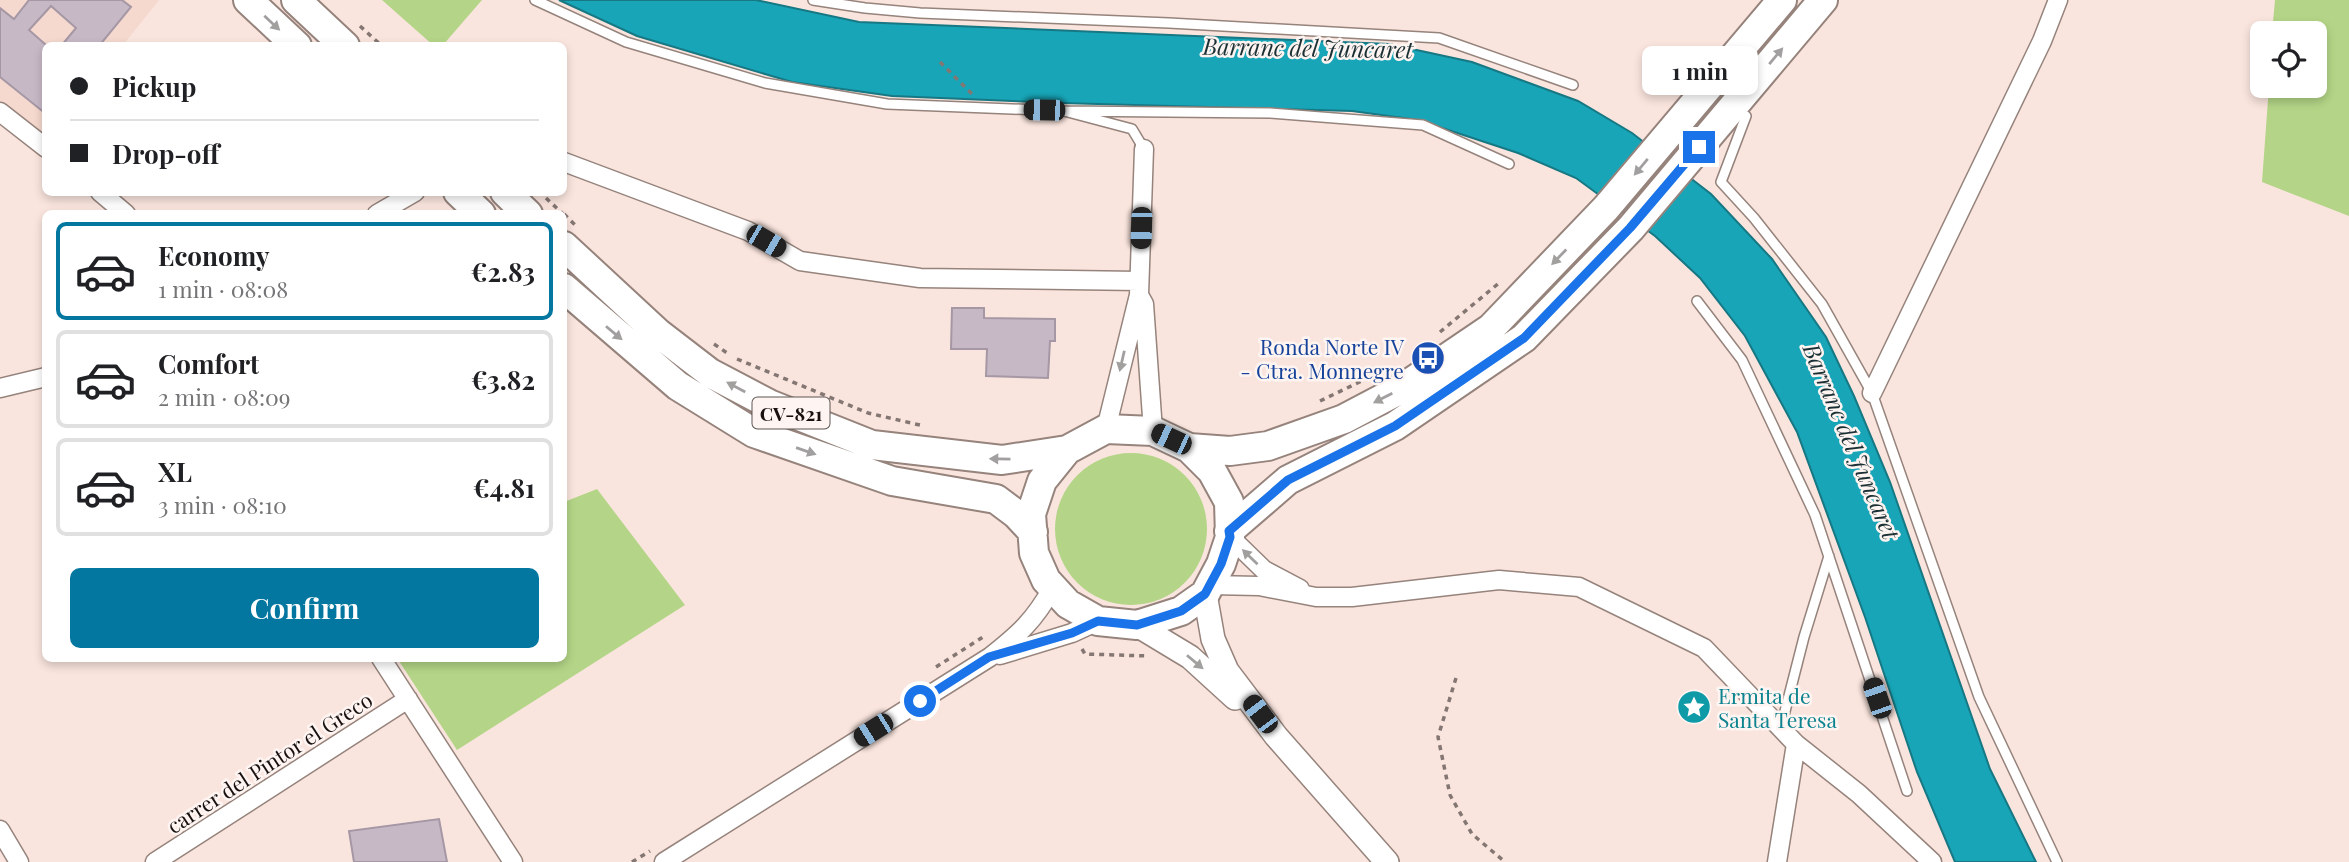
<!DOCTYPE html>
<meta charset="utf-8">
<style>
:root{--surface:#fff;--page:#f6f6f6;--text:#202124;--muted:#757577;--line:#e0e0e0;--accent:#0477a0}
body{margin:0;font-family:"Playfair Display",serif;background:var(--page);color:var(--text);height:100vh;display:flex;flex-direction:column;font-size:26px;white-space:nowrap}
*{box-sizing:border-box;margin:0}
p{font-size:23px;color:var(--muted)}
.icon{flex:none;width:38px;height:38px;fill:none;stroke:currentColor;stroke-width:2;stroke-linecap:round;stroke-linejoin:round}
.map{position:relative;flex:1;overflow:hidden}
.sheet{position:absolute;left:42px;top:210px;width:525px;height:452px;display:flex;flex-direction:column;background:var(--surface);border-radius:10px;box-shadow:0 4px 10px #0003}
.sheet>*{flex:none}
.guide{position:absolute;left:42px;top:42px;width:525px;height:154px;border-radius:10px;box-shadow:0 4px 10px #0003;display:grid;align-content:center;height:154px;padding:0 28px;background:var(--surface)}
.tools{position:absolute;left:2250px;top:21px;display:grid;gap:14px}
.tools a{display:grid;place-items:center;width:77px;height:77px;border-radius:10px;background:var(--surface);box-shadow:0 4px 10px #0003;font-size:35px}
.end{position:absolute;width:32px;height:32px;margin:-16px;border:9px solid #1a73e8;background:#fff;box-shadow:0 0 0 4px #fff}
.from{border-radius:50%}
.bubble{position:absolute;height:49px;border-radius:10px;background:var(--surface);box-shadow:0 4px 10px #0003;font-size:23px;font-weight:700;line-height:49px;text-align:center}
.car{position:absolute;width:21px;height:42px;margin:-21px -10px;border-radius:9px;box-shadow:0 0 5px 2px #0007;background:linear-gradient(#222 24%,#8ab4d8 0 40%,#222 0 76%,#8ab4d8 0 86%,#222 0)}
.guide b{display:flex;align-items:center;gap:24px;height:66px;font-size:26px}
.guide b+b{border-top:2px solid var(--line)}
.guide i{width:18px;height:18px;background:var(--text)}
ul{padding:12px 0 0;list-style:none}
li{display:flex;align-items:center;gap:21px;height:98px;margin:0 14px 10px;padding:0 14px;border:4px solid var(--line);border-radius:10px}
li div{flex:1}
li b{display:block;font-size:26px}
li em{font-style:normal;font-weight:700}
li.current{border-color:var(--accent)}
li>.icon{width:63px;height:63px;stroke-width:1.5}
.cta{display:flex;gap:14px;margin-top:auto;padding:14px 28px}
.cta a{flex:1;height:80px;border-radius:10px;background:var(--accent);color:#fff;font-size:28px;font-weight:700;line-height:80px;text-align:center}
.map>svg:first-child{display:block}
</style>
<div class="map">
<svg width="2349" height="862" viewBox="0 0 2349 862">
<rect width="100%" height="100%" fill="#fae5de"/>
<path fill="#f5d8ce" d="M0 0H159L123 45 46 46 45 144 0 106Z"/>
<path fill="#b4d587" d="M382 0H482L443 45 434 46Z
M2275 0H2349V216L2262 182 2269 86H2315V33H2272Z
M1055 529a76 76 0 1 1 152 0a76 76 0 1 1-152 0Z
M597 489 685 605 457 750 397 658H564V502Z"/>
<path fill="#17a5b7" stroke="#177884" stroke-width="2" d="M559 0H756L859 22 1389 44 1472 62 1578 101 1632 133 1711 194 1772 259 1826 337 1854 396 1890 482 1990 769 2036 862H1955L1917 772 1865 617 1797 432 1745 336 1700 278 1655 236 1576 178 1518 153 1418 120 1352 111 1061 103 892 96 792 82 637 36Z"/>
<path fill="#c7b8c6" stroke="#a597a4" stroke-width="2" d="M29 0H122L131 7 99 46H61L76 28 51 6 29 30 46 45V114L0 77V8L14 19Z
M952 308H984V318L1055 319V341H1050L1048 378 986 376 987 349H951Z
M439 819 447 862H354L349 831Z"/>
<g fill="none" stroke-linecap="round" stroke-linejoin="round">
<g stroke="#95837c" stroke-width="12">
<path id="service" d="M535 0 626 42 765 83 887 104 1064 111
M813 0 865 8 920 13 1169 23 1439 38 1573 85
M1746 116 1721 182 1754 218 1822 304 1872 393 1979 697 2057 862
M1144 149 1132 129 1064 111 1270 113 1423 125 1509 164
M1697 301 1742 360 1815 515 1907 791
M1781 727 1804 637 1829 556"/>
</g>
<g stroke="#95837c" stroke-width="21">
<path id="minor" d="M0 112 46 148
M564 162 748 231 800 261 920 278 1139 281
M100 192 126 214
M377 214 415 192
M1139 295 1144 304 1153 431
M0 388 46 377
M1872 393 2042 41 2058 0
M1106 429 1139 295 1144 149
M1230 537 1264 570 1300 589
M1210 585 1259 586 1316 597H1352L1499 580 1579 587 1704 648 1796 744 1859 794 1932 862
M1000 655 1072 633 1098 621
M381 658 513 862
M0 830 19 862
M155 862 408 699
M664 862 990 657C1019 634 1034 621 1053 587
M1777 862 1796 744"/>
</g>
<g stroke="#95837c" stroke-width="26">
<path id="tertiary" d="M1205 594 1213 639 1227 671 1276 736 1387 862
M1137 625 1190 657 1235 698"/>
</g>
<g stroke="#95837c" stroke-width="32">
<path id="primary" d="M248 0 297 46
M296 0 345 46
M458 192 481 214
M505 192 528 214
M564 246 658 333 710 373 769 404 872 445 1002 460 1067 450 1106 429 1153 431 1189 448 1230 451 1268 446 1344 419 1401 389 1491 328 1606 208 1782 0
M564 288 678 386 754 433 892 481 996 499 1016 514 1033 532
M1067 450 1042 481 1031 514 1034 553 1046 580 1068 604 1098 621 1137 625 1181 611 1205 594 1221 564 1230 537 1229 502 1212 471 1189 448
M1229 531 1288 480 1395 426 1524 338 1631 228 1823 0"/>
</g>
<path stroke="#847672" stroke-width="3.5" stroke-dasharray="5 5" stroke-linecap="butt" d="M360 26 382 46
M940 62 972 94
M546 198 563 214
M564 214 575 225
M1440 332 1499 283
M714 344 730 355
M737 359 868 413 924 426
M1320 401 1376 374
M1082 649 1085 654 1149 656
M936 667 983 637
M1456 678 1438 737 1450 795 1472 834 1505 862
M632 862 650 851"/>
<use href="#service" stroke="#fff" stroke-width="9"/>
<use href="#minor" stroke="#fff" stroke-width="18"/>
<use href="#tertiary" stroke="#fff" stroke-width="23"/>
<use href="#primary" stroke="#fff" stroke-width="28"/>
</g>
<defs><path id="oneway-solid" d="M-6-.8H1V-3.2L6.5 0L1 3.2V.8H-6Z" transform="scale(1.75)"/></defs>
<g fill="#a29f9f">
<use href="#oneway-solid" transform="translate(272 23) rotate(43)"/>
<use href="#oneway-solid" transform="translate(1776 56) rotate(-50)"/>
<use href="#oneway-solid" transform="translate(1641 167) rotate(130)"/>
<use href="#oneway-solid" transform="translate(1559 257) rotate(134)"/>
<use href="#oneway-solid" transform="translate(614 333) rotate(40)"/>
<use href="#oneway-solid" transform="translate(1122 361) rotate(103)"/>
<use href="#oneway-solid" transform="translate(736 387) rotate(-152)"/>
<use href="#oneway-solid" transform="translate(1383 398) rotate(153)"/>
<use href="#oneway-solid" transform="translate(806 451) rotate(19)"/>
<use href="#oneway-solid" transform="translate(1000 459) rotate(-179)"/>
<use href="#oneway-solid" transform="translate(1250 557) rotate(-136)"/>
<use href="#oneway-solid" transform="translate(1195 662) rotate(40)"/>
</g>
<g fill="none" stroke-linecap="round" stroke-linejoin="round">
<path stroke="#1a73e8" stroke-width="9" d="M920 701 989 657 1072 633 1098 621 1137 625 1181 611 1205 594 1221 564 1230 537 1229 531 1288 480 1395 426 1524 338 1630 228 1699 147"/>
</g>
<defs>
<g id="bus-disc" transform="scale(1.75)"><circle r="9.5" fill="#1a4fb4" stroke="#fef5f2"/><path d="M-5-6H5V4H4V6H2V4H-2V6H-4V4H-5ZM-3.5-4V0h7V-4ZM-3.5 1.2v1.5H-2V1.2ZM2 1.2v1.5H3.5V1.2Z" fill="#fff"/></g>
<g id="sight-disc" transform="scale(1.75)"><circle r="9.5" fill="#0f9aa8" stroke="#fef5f2"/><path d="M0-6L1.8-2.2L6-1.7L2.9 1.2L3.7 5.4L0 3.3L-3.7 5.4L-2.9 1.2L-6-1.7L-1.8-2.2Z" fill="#fff"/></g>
</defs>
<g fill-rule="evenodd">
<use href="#bus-disc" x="1428" y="358"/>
<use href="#sight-disc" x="1694" y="707"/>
</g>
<g text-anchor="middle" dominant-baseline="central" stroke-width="5" stroke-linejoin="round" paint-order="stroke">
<rect fill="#fef5f2" stroke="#5c5552" stroke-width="2" x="752.5" y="397.5" width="77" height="31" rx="5"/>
<g font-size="19" font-weight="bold" fill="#17100e">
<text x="791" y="413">CV-821</text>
</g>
<g font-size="21" fill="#164399" stroke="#fef5f2" text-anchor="end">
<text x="1404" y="346">Ronda Norte IV<tspan x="1404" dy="24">- Ctra. Monnegre</tspan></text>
</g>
<g font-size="21" fill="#0d838f" stroke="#fef5f2" text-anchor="start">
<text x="1718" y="695">Ermita de<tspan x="1718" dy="24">Santa Teresa</tspan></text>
</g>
<g font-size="21" fill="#17100e" stroke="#fef5f2">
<text transform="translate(269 762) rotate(-33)">carrer del Pintor el Greco</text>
</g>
<g font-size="23" font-style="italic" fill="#1b3034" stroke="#fef5f2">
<text transform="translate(1308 47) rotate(1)">Barranc del Juncaret</text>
<text transform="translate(1852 441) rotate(67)">Barranc del Juncaret</text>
</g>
</g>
</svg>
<div class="tools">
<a><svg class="icon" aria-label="locate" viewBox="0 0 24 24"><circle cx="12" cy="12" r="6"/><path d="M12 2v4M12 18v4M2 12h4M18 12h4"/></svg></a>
</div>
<i class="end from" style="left:920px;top:701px"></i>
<i class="end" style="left:1699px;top:147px"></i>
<div class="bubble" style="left:1642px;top:46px;width:116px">1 min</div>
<i class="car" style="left:1044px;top:110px;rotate:271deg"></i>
<i class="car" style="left:1141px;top:228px;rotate:182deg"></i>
<i class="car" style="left:766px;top:241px;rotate:120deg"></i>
<i class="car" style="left:1171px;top:439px;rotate:295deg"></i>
<i class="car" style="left:1877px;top:698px;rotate:341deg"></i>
<i class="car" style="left:1260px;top:714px;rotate:323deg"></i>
<i class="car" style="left:873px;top:730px;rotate:238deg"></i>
<div class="guide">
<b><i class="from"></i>Pickup</b>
<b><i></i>Drop-off</b>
</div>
<section class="sheet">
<ul>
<li class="current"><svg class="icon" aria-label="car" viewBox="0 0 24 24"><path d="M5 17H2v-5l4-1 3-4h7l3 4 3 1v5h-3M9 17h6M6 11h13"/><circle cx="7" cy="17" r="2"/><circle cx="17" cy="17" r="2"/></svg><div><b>Economy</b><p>1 min · 08:08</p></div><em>€2.83</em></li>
<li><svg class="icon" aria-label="car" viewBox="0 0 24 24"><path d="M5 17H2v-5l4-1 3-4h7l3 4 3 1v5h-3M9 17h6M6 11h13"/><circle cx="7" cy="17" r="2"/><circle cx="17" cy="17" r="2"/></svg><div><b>Comfort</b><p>2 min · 08:09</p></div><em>€3.82</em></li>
<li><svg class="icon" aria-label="car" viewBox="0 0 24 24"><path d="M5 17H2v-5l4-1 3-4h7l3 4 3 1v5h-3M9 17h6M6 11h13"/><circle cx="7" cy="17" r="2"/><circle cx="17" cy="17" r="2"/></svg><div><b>XL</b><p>3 min · 08:10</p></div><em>€4.81</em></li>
</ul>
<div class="cta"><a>Confirm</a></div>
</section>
</div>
